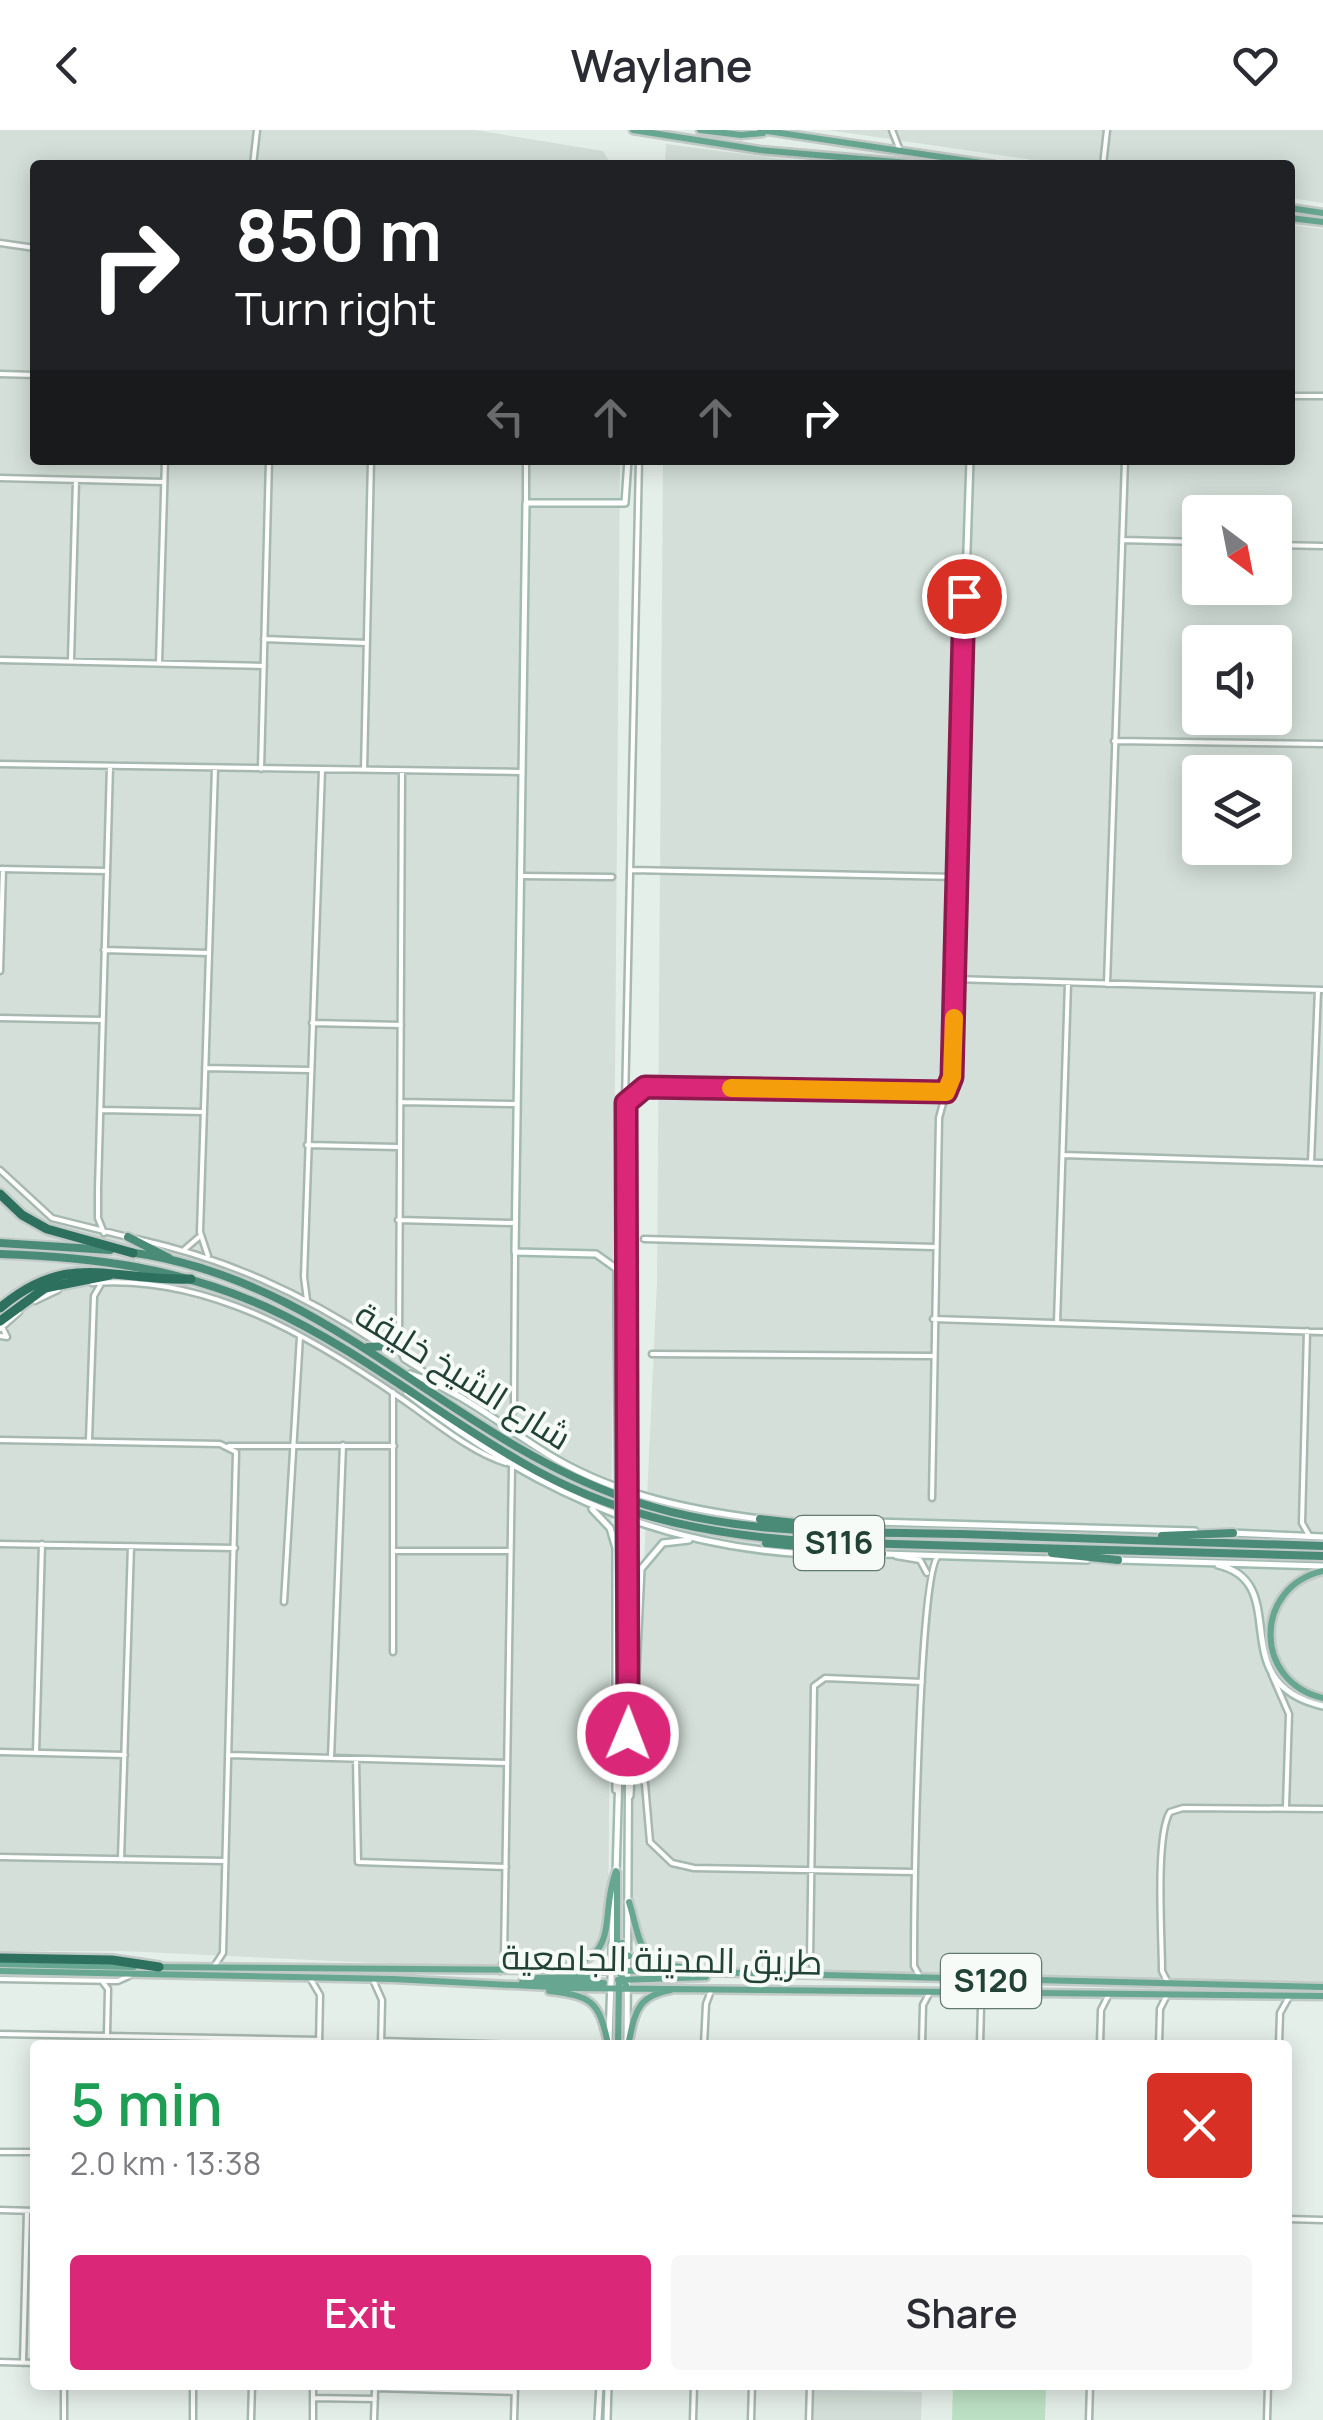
<!DOCTYPE html>
<meta charset="utf-8">
<style>
:root{--surface:#fff;--page:#f7f7f7;--text:#2b2b33;--muted:#7c7c81;--accent:#db2777}
body{margin:0;font-family:Manrope,Cairo,sans-serif;background:var(--page);color:var(--text);height:100vh;display:flex;flex-direction:column;font-size:38px;white-space:nowrap}
*{box-sizing:border-box;margin:0}
p{font-size:32px;color:var(--muted)}
.icon{flex:none;width:55px;height:55px;fill:none;stroke:currentColor;stroke-width:2;stroke-linecap:round;stroke-linejoin:round}
.map{position:relative;flex:1;overflow:hidden}
.side{position:absolute;left:30px;top:1910px;width:1262px;height:350px;display:flex;flex-direction:column;background:var(--surface);border-radius:10px;box-shadow:0 5px 25px #0003}
.side>*{flex:none}
.banner{position:absolute;left:30px;top:30px;width:1265px;height:305px;border-radius:10px;box-shadow:0 5px 25px #0003;background:#202124;color:#fff;overflow:hidden}
.needle{width:65px;rotate:148deg}
.tools{position:absolute;left:1182px;top:365px;display:grid;gap:20px}
.tools a{display:grid;place-items:center;width:110px;height:110px;border-radius:10px;background:var(--surface);box-shadow:0 5px 25px #0003;font-size:50px}
.pin{position:absolute;display:grid;place-items:center;width:85px;height:85px;color:#fff;margin:-42px;border:5px solid #fff;border-radius:50%;box-shadow:0 2px 10px #0007}
.me{position:absolute;width:110px;margin:-55px;rotate:1deg;stroke-linejoin:round;filter:drop-shadow(0 0 8px #0008)}
.turn{display:flex;align-items:center;gap:35px;height:210px;padding:0 40px;font-size:45px}
.turn .icon{width:130px;height:130px;stroke-width:2.5}
.turn b{display:block;font-size:70px;line-height:85px}
.lanes{display:flex;align-items:center;height:95px;padding:0 40px;background:#0003;justify-content:center;gap:50px;direction:ltr}
.lanes .off{opacity:.35}
.round{display:grid;place-items:center;flex:none;width:105px;height:105px;border-radius:10px;background:var(--page)}
.head{display:flex;align-items:center;justify-content:space-between;height:170px;padding:0 40px}
h1{font-size:60px;font-weight:600;line-height:75px;color:#1e9e55}
.action{display:flex;gap:20px;margin-top:auto;padding:20px 40px}
.action a{flex:1;height:115px;border-radius:10px;background:var(--accent);color:#fff;font-size:40px;font-weight:600;line-height:115px;text-align:center}
.action a+a{background:var(--page);color:var(--text)}
header{display:flex;justify-content:space-between;align-items:center;height:130px;padding:0 40px;background:var(--surface);font-size:45px;font-weight:600}
.map>svg:first-child{display:block}
</style>
<header><svg class="icon" aria-label="back" viewBox="0 0 24 24"><path d="M15 5l-7 7 7 7"/></svg>Waylane<svg class="icon" aria-label="heart" viewBox="0 0 24 24"><path d="M12 20l-8-8c-3-5 5-10 8-4 3-6 11-1 8 4z"/></svg></header>
<div class="map">
<svg width="1323" height="2290" viewBox="0 0 1323 2290">
<rect width="100%" height="100%" fill="#e5efe9"/>
<path fill="#d3dfd8" fill-rule="evenodd" d="M0,0h475l128,21 8,14h-576v295h585l-12,1487 -16,16 -23,9 -447,-21h-122z
M828,0h495v73l-33,-5v-33h-222z
M666,14l161,21h-162z
M1290,95l33,4v1754l-670,-11 -26,-40 30,-650 6,-822h627zM1200,382h75v76h-75zM1200,512h75v76h-75zM1200,642h75v76h-75z
M814,2260l108,2 -1,28h-108z"/>
<path fill="#bde1c4" d="M953,2255h93l-1,35h-93z"/>
<g fill="none" stroke-linecap="round" stroke-linejoin="round">
<g stroke="#a7b8b0" stroke-width="9">
<path id="minor" d="M892,0l7,18
M253,35l4,-35
M1103,35l4,-35
M0,113l35,5
M0,244l35,1
M1290,266h33
M0,348l164,4
M526,373v-43
M1122,410l78,2
M1275,415l48,1
M264,509l103,4
M0,530l264,6
M71,530l5,-180
M159,533l6,-203
M1114,611l209,3
M0,634l520,8
M261,639l8,-309
M364,640l7,-310
M402,641l-3,574 5,14 52,33
M0,739l107,2
M631,740l325,7
M521,746l91,1
M104,820l105,3
M0,841l3,-102
M955,849l368,11
M1107,854l18,-524
M0,888l103,2
M312,893l89,2
M205,938l105,2
M400,972l115,2
M625,973l14,-643
M101,980l103,2
M307,1015l91,2
M1063,1025l260,8
M1311,1032l7,-172
M0,1040l52,48 76,19
M398,1090l115,3
M104,1103l-6,-15v-29l12,-423
M137,1109c90,20 165,54 242,105
M644,1109l290,8
M185,1119l14,-12
M208,1126l-8,-24 15,-464
M92,1153c114,-9 219,53 310,116 31,21 68,53 104,64
M307,1170l-3,-23 18,-507
M35,1171l23,-11
M933,1189l390,13
M1057,1193l11,-340
M0,1199l19,-17
M1307,1201l-5,192 8,14
M0,1206l7,1 -5,-10
M652,1224l280,2
M509,1300l5,-25 1,-153
M0,1310l220,4 16,8 -13,501 -8,12
M89,1310l5,-144 8,-14
M229,1316h165
M932,1368l7,-380 7,-26
M0,1414l235,4
M395,1421h115
M896,1426l24,4 7,13
M284,1472l16,-266
M393,1522v-260
M1272,1545l17,39 -3,92
M0,1622l125,3
M36,1623l6,-209
M229,1625l278,8
M331,1628l12,-313
M634,1628l11,26 5,58 22,21 22,5 220,4
M356,1629l2,103 148,5
M0,1727l225,4
M121,1729l10,-313
M500,1841l4,-13 8,-491
M815,1843l-5,-13 4,-274 11,-8 97,4
M920,1847l-6,-11c0,-51 4,-389 24,-410
M310,1848l10,17 -1,50
M0,1849l118,2 11,-5
M102,1851l6,8 -1,45
M1167,1851l-5,-10c0,-34 -7,-135 8,-159l13,-4 140,1
M374,1852l8,18 -1,45
M0,1904l319,6
M381,1911l135,4
M704,1915l2,-41 5,-13
M922,1915l1,-40 7,-13
M980,1915l1,-39 8,-14
M1100,1915l1,-35 7,-14
M1159,1915l1,-36 6,-12
M1279,1915l1,-32 9,-16
M0,2022h35
M0,2080l35,1
M1288,2089l35,1
M0,2232l35,1
M23,2233l4,-152
M375,2258l140,4
M313,2268l62,1
M64,2290v-35
M193,2290v-35
M251,2290l1,-35
M313,2290v-35
M374,2290l1,-30
M514,2290l1,-35
M693,2290l1,-35
M751,2290l1,-35
M809,2290l1,-35
M1089,2290l1,-35
M1267,2290l1,-35"/>
</g>
<g stroke="#a2bbb1" stroke-width="10">
<path id="secondary" d="M617,1186v-47l-21,-15 -81,-2 11,-749h99l3,-43
M624,1186l1,-213 20,-16 301,5 3,-4 21,-628
M410,1244c53,17 98,57 146,85 62,36 134,51 204,60
M407,1263c133,104 273,164 445,162
M592,1379l18,19 6,20v242
M801,1390l394,11
M1231,1403l92,4
M883,1424l204,6
M1118,1430l205,6
M1218,1435c77,18 3,118 105,141
M630,1666l11,-227 22,-26 26,-3
M616,1744l5,-172
M609,1909l5,-149
M627,1912l2,-340
M598,2290l2,-35
M607,2290l1,-35"/>
</g>
<g stroke="#c1cac7" stroke-width="11">
<path id="primary" d="M633,0l127,20 171,15
M700,0l41,5 22,-2
M760,0l235,35
M1290,78l33,5
M1290,88l33,4
M1323,1441c-70,16 -70,111 0,127
M617,1743v94l10,20
M629,1772c13,42 7,61 60,66
M622,1813l1,10 6,3
M0,1834l134,3
M156,1837l503,4 664,16
M557,1838c67,-10 41,-49 59,-97
M0,1841l393,8 179,9 751,8
M537,1848l53,-1 2,-5
M618,1850l88,-3
M522,1852l82,1
M549,1861c43,5 50,10 59,53
M618,1915l1,-61
M628,1915c7,-30 7,-49 43,-55"/>
</g>
<g stroke="#c1cac7" stroke-width="12">
<path id="trunk" d="M128,1107l41,21
M0,1113l110,7
M129,1122c200,27 315,182 496,246 108,39 223,33 336,36 121,4 241,9 362,12
M0,1124c94,3 179,14 266,53 97,44 179,114 273,165 89,48 184,65 284,70l500,14
M368,1217l20,-1
M760,1389l62,7
M1162,1406l71,-3
M766,1413l116,11
M1052,1423l66,7"/>
</g>
<g stroke="#c1cac7" stroke-width="14">
<path id="motorway" d="M0,1064l22,21 25,14 86,24
M0,1178c69,-59 113,-26 191,-29
M0,1191l45,-33 65,-13
M0,1828l112,2 47,7"/>
</g>
<use href="#minor" stroke="#fff" stroke-width="4"/>
<use href="#secondary" stroke="#fff" stroke-width="5"/>
<use href="#primary" stroke="#67a691" stroke-width="6"/>
<use href="#trunk" stroke="#4a8b77" stroke-width="8"/>
<use href="#motorway" stroke="#2c705d" stroke-width="9"/>
<g stroke="#a2bbb1" stroke-width="10" stroke-linecap="butt">
<path id="secondary-bridge" d="M617,1186l4,386
M624,1186l5,386"/>
</g>
<use href="#secondary-bridge" stroke="#fff" stroke-width="5"/>
</g>
<g fill="none" stroke-linecap="round" stroke-linejoin="round">
<g stroke="#8e194d" stroke-width="25">
<path id="route" d="M628,1604l-2,-631 19,-16 301,5 6,-15 12,-481"/>
</g>
<use href="#route" stroke="#db2777" stroke-width="18"/>
<path stroke="#f59e0b" stroke-width="18" d="M731,958l215,4 6,-15 2,-59"/>
</g>
<g text-anchor="middle" stroke-width="8" stroke-linejoin="round" paint-order="stroke">
<g fill="#f6fbf8" stroke="#627a71" stroke-width="2.5">
<rect x="794" y="1386" width="90" height="54" rx="8"/>
<rect x="941" y="1824" width="100" height="54" rx="8"/>
</g>
<g font-size="32" font-weight="bold" fill="#224237">
<text x="839" y="1424">S116</text>
<text x="991" y="1862">S120</text>
</g>
<g font-size="35" fill="#224237" stroke="#f6fbf8">
<text transform="translate(463 1246) rotate(32)" y="12">شارع الشيخ خليفة</text>
<text transform="translate(662 1830) rotate(1)" y="12">طريق المدينة الجامعية</text>
</g>
</g>
</svg>
<div class="tools">
<a><svg class="needle" viewBox="-14 -14 28 28"><path d="M0-13l5 13h-10z" fill="#e53935"/><path d="M0 13l5-13h-10z" fill="#7c7c81"/></svg></a>
<a><svg class="icon" aria-label="sound" viewBox="0 0 24 24"><path d="M4 9h4l5-4v14l-5-4H4zM17 9q2 3 0 6"/></svg></a>
<a><svg class="icon" aria-label="layers" viewBox="0 0 24 24"><path d="M12 4l9 5-9 5-9-5zM3 14l9 5 9-5"/></svg></a>
</div>
<div class="pin" style="left:964px;top:466px;background:#d93025"><svg class="icon" aria-label="arrive" viewBox="0 0 24 24"><path d="M6 21V4h12l-3 4 3 4H6"/></svg></div>
<svg class="me" style="left:628px;top:1604px" viewBox="-20 -20 40 40"><circle r="17" fill="#db2777" stroke="#fff" stroke-width="3"/><path d="M0-11L8 9 0 5-8 9z" fill="#fff"/></svg>
<div class="banner">
<div class="turn"><svg class="icon" aria-label="right" viewBox="0 0 24 24"><path d="M7 20v-9h11M14 6l5 5-5 5"/></svg><div><b>850 m</b>Turn right</div></div>
<div class="lanes"><svg class="icon off" aria-label="left" viewBox="0 0 24 24"><path d="M17 20v-9H6M10 6l-5 5 5 5"/></svg><svg class="icon off" aria-label="ahead" viewBox="0 0 24 24"><path d="M12 20V5M6 11l6-6 6 6"/></svg><svg class="icon off" aria-label="ahead" viewBox="0 0 24 24"><path d="M12 20V5M6 11l6-6 6 6"/></svg><svg class="icon" aria-label="right" viewBox="0 0 24 24"><path d="M7 20v-9h11M14 6l5 5-5 5"/></svg></div>
</div>
<section class="side">
<div class="head"><div><h1>5 min</h1><p>2.0 km · 13:38</p></div><a class="round" style="background:#d93025;color:#fff"><svg class="icon" aria-label="close" viewBox="0 0 24 24"><path d="M6 6l12 12M18 6L6 18"/></svg></a></div>
<div class="action"><a>Exit</a><a>Share</a></div>
</section>
</div>
